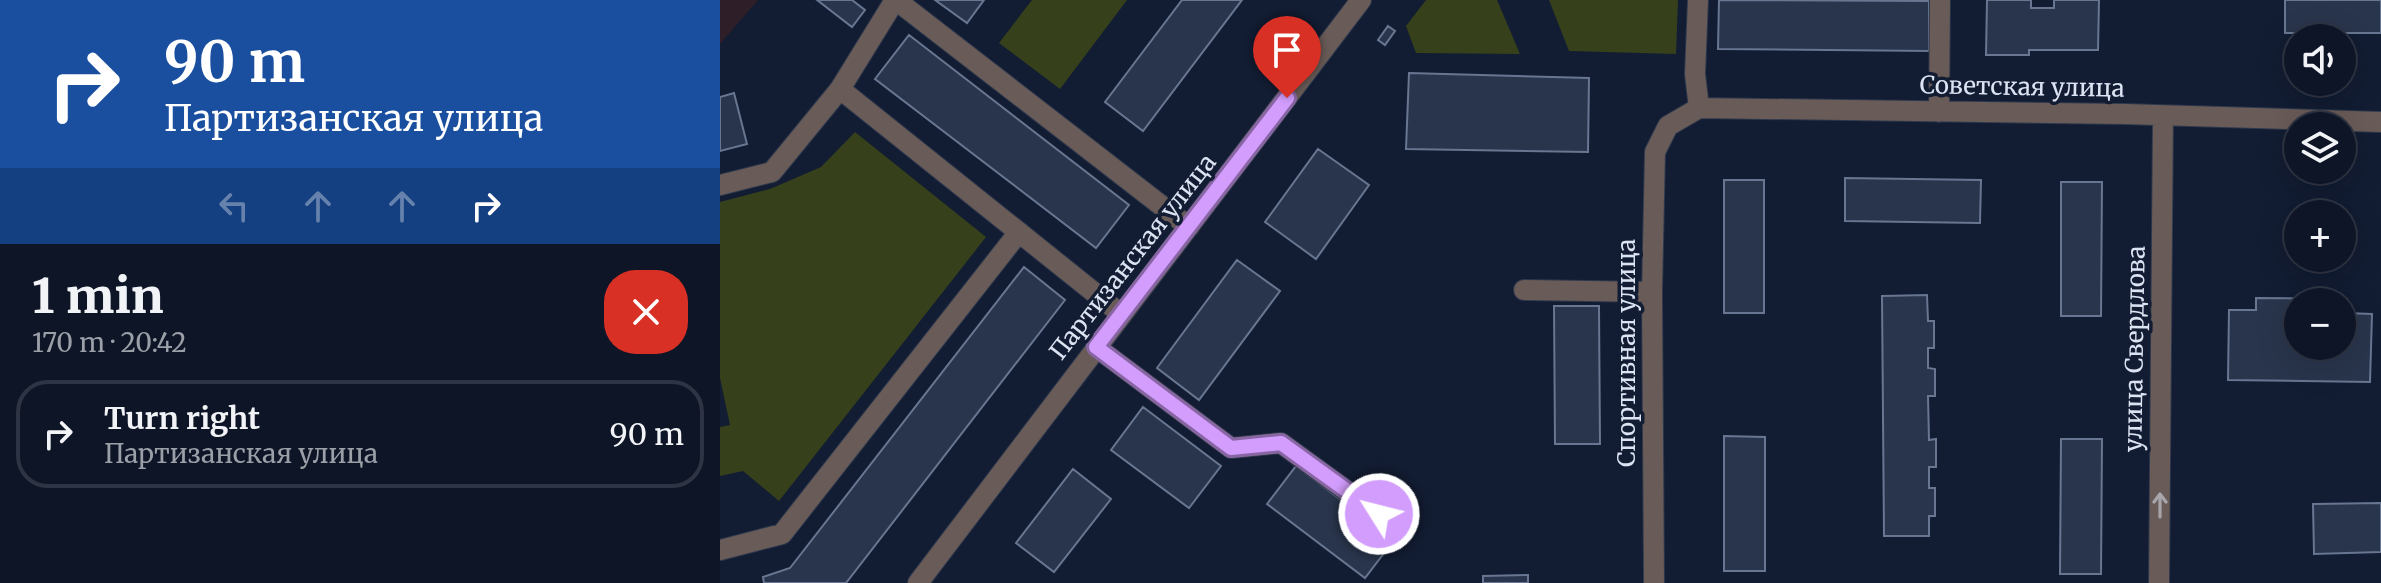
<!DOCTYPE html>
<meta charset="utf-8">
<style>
:root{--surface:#0e1526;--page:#171e2e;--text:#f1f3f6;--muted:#9b9fa7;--line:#2e3443}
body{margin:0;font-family:Merriweather,serif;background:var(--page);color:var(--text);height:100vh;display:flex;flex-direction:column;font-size:30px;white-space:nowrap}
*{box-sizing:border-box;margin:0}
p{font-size:26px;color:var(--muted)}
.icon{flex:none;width:44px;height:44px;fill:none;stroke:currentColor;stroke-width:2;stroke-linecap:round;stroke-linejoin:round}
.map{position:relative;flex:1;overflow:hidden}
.side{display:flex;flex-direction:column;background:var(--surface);width:720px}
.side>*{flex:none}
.banner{background:#1a4fa0;color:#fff;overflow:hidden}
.tools{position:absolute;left:1564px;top:24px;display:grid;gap:16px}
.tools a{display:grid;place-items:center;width:72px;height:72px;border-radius:50%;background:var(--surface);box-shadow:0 8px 32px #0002,0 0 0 2px var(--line);font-size:40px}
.pin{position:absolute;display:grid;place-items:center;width:68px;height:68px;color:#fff;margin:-82px -34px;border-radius:50% 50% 50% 0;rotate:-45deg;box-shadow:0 0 8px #0007}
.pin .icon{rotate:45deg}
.me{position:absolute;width:88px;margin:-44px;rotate:306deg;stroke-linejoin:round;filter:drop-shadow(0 0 6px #0008)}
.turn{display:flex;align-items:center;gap:28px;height:168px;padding:0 32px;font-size:36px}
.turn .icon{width:104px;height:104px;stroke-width:2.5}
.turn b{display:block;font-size:56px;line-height:68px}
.lanes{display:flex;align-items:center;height:76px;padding:0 32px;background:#0003;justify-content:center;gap:40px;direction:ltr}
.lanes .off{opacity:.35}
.round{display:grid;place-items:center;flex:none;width:84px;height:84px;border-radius:32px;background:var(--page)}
.headline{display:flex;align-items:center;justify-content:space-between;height:136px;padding:0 32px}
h1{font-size:48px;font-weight:800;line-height:60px}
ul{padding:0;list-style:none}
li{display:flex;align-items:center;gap:24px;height:108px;margin:0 16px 12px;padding:0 16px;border:4px solid var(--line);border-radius:32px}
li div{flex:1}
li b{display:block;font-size:30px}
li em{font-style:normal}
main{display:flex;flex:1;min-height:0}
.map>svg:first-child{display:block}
</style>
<main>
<section class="side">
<div class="banner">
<div class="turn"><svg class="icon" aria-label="right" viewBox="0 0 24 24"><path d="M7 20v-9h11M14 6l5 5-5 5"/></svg><div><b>90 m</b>Партизанская улица</div></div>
<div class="lanes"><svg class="icon off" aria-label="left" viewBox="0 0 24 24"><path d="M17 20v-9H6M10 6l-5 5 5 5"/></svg><svg class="icon off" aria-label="ahead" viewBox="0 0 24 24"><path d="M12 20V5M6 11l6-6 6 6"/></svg><svg class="icon off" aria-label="ahead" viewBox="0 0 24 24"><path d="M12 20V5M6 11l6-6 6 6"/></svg><svg class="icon" aria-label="right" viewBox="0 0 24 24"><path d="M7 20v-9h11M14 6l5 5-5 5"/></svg></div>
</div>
<div class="headline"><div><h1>1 min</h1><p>170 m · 20:42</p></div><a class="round" style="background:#d93025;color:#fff"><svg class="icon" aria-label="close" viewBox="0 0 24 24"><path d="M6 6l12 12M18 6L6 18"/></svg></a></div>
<ul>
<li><svg class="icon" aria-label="right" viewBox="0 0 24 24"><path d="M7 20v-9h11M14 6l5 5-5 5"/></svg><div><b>Turn right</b><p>Партизанская улица</p></div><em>90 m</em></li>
</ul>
</section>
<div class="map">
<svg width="1661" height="583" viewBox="0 0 1661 583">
<rect width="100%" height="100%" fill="#121c32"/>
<path fill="#2e1e28" d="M0,0h38l-38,44z"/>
<path fill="#36411c" d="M312,0h95l-67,89 -61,-46z
M706,0h71l23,54 -104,-1 -10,-27z
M829,0h129l-2,54 -107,-3z
M135,132l131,105 -207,264 -36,-30 -23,5v-49l10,-2 -10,-47v-176l50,-13 51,-22z"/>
<path fill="#29354c" stroke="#687691" stroke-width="2" fill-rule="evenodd" d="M97,0h35l13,10 -13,17z
M215,0h49l-17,23z
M462,0h60l-99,131 -38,-29z
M999,0l210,1v50l-211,-2z
M1267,0h44v8h23v-8h45l-1,50h-69v5h-43z
M1565,0h96v33h-96z
M668,26l7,5 -10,14 -7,-5z
M189,35l220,170 -33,43 -221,-169z
M689,73l180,5 -1,74 -182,-3z
M14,93l13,51 -27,7v-54z
M598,149l51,36 -53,74 -51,-37z
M1125,178l136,2 -1,43 -135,-2z
M1004,180h40v133h-40z
M1341,182h41l-1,134h-40z
M517,260l43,31 -81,109 -42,-32z
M304,267l41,33 -219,283h-82l-1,-6 27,-9z
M1207,295l1,26h6v27h-6v20l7,1v27h-7l1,44 7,-1v28h-7v21h6v28h-6v20h-45l-2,-240z
M1536,298l91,1 -1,14 26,1 -2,68 -142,-2 1,-70h27zM1578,302h44v44h-44z
M834,306h45l1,138h-45z
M423,407l78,59 -32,42 -78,-58z
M1004,436l41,1v134h-41z
M1341,439h41l-1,135h-41z
M576,466l98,74 -29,38 -98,-74z
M353,469l38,30 -57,73 -38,-29z
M1661,503v49l-67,2 -1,-50z
M808,575v8h-45v-7z"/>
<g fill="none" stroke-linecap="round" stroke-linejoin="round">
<g stroke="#2e384d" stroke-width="22">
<path id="minor" d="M176,0l293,227
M978,0l-3,74 4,34
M120,89l281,225
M1219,112l1,-112
M0,185l52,-13 68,-83 55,-89
M804,290l128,2
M376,347l135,101 50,-5 122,89
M0,550l62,-16 237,-302
M198,583l443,-583
M934,583l-2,-291 3,-140 13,-26 31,-18 425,6 257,8
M1439,583l4,-467"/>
</g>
<use href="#minor" stroke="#695b57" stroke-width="20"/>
</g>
<defs><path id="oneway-shaft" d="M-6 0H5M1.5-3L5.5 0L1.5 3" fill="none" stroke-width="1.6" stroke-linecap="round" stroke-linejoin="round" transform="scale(2)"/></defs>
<use stroke="#a8a6ad" href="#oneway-shaft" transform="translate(1440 505) rotate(-90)"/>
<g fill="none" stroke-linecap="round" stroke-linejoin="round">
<g stroke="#8866a4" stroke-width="20">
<path id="route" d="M567,98l-191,249 135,101 50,-5 98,71"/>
</g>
<use href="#route" stroke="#d29dfd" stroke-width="14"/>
</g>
<g text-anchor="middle" stroke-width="7" stroke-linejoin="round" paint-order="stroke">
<g font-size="24" fill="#dce4f3" stroke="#121c32">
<text transform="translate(1302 87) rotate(1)" y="8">Советская улица</text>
<text transform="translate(413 257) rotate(-52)" y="8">Партизанская улица</text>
<text transform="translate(1415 349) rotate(-89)" y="8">улица Свердлова</text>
<text transform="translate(907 353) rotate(-90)" y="8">Спортивная улица</text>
</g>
</g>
</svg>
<div class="tools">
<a><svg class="icon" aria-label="sound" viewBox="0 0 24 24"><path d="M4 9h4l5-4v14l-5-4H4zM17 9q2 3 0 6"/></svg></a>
<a><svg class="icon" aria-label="layers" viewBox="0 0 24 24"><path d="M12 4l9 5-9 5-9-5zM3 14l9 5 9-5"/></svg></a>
<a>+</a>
<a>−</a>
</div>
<div class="pin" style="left:567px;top:98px;background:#d93025"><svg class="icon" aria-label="arrive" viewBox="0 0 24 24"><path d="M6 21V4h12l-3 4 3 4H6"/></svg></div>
<svg class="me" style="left:659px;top:514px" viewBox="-20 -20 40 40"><circle r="17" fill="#d29dfd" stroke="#fff" stroke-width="3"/><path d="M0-11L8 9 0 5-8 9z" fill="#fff"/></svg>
</div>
</main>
